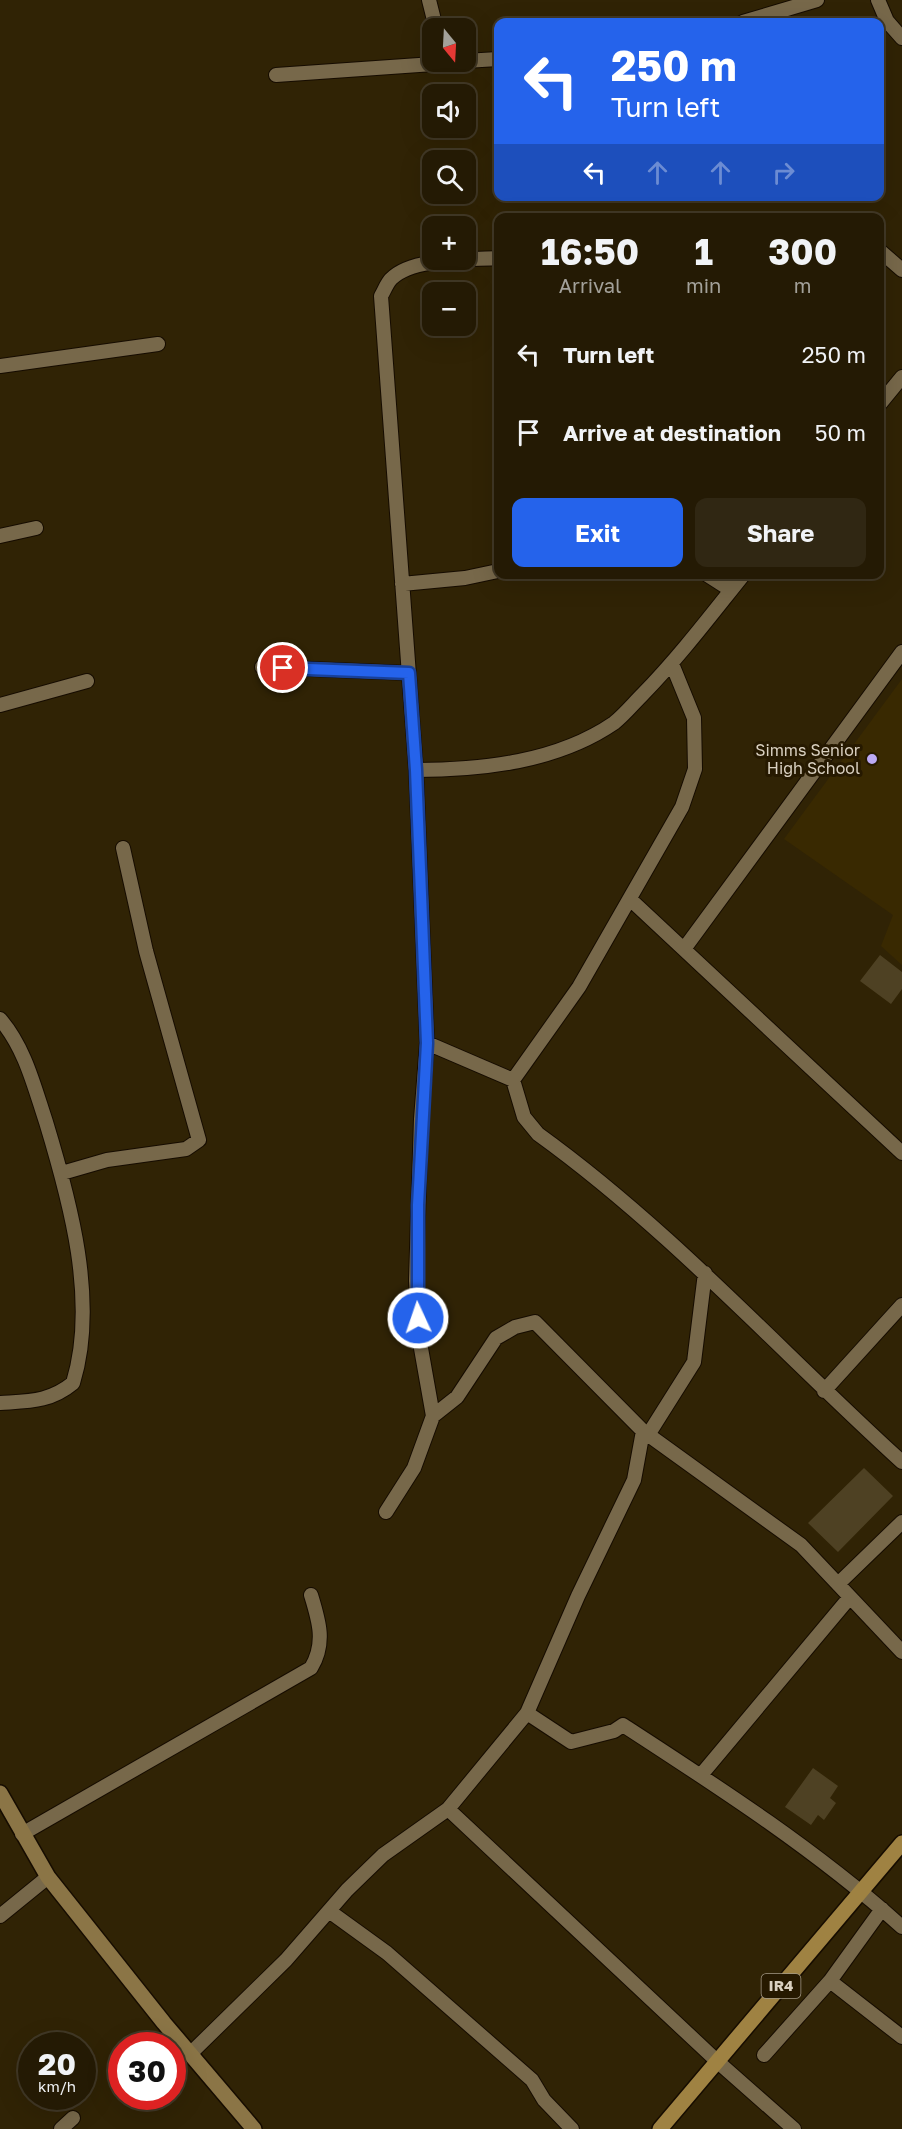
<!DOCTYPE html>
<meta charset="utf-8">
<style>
:root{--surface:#241a04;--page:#302713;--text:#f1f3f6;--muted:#a3a19a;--line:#413826;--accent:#2563eb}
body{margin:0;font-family:"Golos Text",sans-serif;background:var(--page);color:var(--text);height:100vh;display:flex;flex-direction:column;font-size:22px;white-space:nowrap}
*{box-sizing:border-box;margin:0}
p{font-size:20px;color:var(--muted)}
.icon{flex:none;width:33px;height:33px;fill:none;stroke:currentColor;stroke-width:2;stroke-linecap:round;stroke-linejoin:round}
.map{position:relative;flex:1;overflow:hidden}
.details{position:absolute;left:494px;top:213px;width:390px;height:366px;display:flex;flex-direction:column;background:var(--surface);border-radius:12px;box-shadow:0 6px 24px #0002,0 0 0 2px var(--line)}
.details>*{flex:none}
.guide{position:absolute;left:494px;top:18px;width:390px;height:183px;border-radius:12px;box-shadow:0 6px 24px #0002,0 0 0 2px var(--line);background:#2563eb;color:#fff;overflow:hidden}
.needle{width:39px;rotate:162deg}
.fabs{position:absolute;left:422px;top:18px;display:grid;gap:12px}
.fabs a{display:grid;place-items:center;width:54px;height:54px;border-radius:12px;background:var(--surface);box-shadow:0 6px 24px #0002,0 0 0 2px var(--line);font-size:30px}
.speed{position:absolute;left:18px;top:2032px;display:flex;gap:12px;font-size:30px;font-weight:700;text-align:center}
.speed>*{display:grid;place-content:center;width:78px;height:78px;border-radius:50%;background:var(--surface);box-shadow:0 6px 24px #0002,0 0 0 2px var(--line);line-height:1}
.speed small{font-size:15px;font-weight:400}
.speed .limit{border:9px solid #d22;background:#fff;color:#111}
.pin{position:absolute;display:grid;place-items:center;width:51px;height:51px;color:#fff;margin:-26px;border:3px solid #fff;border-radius:50%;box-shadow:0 2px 6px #0007}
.me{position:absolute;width:66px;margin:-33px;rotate:357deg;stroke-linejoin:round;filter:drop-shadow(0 0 4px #0008)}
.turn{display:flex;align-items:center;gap:21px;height:126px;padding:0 18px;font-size:27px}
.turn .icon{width:78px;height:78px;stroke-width:2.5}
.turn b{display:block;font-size:42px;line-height:51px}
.lanes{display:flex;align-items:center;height:57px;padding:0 18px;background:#0003;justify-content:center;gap:30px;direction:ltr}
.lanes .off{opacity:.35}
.eta{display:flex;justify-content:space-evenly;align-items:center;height:102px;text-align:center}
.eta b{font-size:36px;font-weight:700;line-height:42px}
.button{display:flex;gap:12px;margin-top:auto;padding:12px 18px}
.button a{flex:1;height:69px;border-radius:12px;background:var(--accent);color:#fff;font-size:24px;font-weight:700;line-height:69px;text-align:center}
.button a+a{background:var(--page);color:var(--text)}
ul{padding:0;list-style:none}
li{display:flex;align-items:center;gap:18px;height:78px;padding:0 18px}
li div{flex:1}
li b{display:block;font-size:22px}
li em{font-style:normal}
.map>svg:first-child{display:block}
</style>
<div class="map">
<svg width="902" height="2129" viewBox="0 0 902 2129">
<rect width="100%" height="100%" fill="#302305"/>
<path fill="#392901" d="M902,679v286l-21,-19 12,-31 -109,-76z"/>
<path fill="#4e4123" d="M880,955l22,17v17l-11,15 -31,-23z
M864,1468l29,28 -55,56 -30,-29z
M813,1768l25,18 -8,12 6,5 -12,17 -6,-5 -7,10 -26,-18z"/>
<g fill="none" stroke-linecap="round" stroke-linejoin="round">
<g stroke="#160c00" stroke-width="16">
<path id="street" d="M429,0l7,28
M878,0l9,21 15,17
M743,22l74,-22
M465,61l33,-2
M276,75l186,-13
M879,250l23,20
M0,366l158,-22
M879,405l23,-28
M0,536l36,-8
M706,574l25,16
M402,584l63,-6 33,-7
M262,667l147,6
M0,705l87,-24
M416,770c66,0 141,-8 198,-47 10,-8 20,-20 29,-29 37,-38 68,-79 101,-120
M631,900l271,253
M684,949l218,-297
M0,1019c25,29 34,67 46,103 24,79 52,180 27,261 -23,19 -44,18 -73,20
M427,1043l86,37 66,-93 103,-180 13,-38 -1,-51 -22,-54
M513,1080l11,37 14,17c133,96 243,218 364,328
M62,1173l45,-13 79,-11 13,-9 -53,-189 -23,-103
M824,1391l78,-86
M433,1416l-14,-79 -3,-56 5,-162 6,-76 -11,-273 -35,-474c3,-5 6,-13 10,-17 21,-22 79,-19 107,-21
M648,1435l46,-73 11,-89
M386,1512l28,-44 19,-52 24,-19 39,-59 19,-11 20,-5 108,109 158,114 101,107
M838,1584l64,-62
M527,1713l44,29 43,-11 9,-6c97,63 193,125 279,202
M701,1775l149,-178
M448,1809l270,253 76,67
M22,1834l289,-166c15,-25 8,-47 0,-73
M882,1909l-52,72 72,56
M329,1911l58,42 145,127 12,20 28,29
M0,1916l48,-39
M190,2054l96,-94 61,-70 36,-35 65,-46 79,-96 51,-117 56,-116 9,-49
M764,2055l66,-74
M61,2129l12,-11"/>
</g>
<g stroke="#160c00" stroke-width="18">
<path id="secondary" d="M0,1793l48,84 116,146 90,106"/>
</g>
<g stroke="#160c00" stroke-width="18">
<path id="primary" d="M660,2129l242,-286"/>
</g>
<use href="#street" stroke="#77684a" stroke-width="14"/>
<use href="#secondary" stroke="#8b7546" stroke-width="15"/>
<use href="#primary" stroke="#9f8242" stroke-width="15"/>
</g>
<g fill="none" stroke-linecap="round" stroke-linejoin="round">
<g stroke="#184099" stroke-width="15">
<path id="route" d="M283,668l126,5 7,97 11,273 -9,162v113"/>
</g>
<use href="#route" stroke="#2563eb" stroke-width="10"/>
</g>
<circle fill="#bcaaf5" stroke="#261900" stroke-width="2" cx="872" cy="759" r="6"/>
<g text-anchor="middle" stroke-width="6" stroke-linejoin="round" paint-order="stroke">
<rect fill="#261900" stroke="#a39986" stroke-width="1.5" x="761.5" y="1974" width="39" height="24" rx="4.5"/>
<g font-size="15" font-weight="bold" fill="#d9d0c0">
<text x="781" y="1991">IR4</text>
</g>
<g font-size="16" fill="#d9d0c0" stroke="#261900" text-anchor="end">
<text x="860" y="756">Simms Senior<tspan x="860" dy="18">High School</tspan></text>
</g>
</g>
</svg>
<div class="fabs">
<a><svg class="needle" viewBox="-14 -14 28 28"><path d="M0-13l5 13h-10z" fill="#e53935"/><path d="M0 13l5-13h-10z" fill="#a3a19a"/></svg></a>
<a><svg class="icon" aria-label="sound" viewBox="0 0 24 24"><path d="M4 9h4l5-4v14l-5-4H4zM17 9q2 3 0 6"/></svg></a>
<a><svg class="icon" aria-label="search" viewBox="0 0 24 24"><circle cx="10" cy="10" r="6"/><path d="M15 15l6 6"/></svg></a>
<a>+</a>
<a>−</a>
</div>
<div class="speed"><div>20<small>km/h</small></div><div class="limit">30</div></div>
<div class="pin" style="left:283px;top:668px;background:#d93025"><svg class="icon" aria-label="arrive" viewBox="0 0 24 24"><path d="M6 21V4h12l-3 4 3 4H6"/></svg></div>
<svg class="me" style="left:418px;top:1318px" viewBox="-20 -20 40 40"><circle r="17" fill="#2563eb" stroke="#fff" stroke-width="3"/><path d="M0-11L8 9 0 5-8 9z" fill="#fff"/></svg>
<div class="guide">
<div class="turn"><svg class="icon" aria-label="left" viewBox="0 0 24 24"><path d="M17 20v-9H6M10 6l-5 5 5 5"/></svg><div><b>250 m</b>Turn left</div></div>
<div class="lanes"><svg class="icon" aria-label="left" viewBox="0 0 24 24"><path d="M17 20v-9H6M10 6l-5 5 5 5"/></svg><svg class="icon off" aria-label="ahead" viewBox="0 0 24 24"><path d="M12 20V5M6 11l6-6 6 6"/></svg><svg class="icon off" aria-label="ahead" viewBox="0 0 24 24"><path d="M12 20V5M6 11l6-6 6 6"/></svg><svg class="icon off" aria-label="right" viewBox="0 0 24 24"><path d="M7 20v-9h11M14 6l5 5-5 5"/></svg></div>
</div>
<section class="details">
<div class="eta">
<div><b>16:50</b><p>Arrival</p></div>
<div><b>1</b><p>min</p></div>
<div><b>300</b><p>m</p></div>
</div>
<ul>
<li><svg class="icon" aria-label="left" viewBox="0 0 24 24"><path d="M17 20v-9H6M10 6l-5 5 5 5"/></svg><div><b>Turn left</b></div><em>250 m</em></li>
<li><svg class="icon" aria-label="arrive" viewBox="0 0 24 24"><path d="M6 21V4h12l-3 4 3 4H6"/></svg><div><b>Arrive at destination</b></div><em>50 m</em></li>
</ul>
<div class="button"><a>Exit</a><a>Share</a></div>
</section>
</div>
